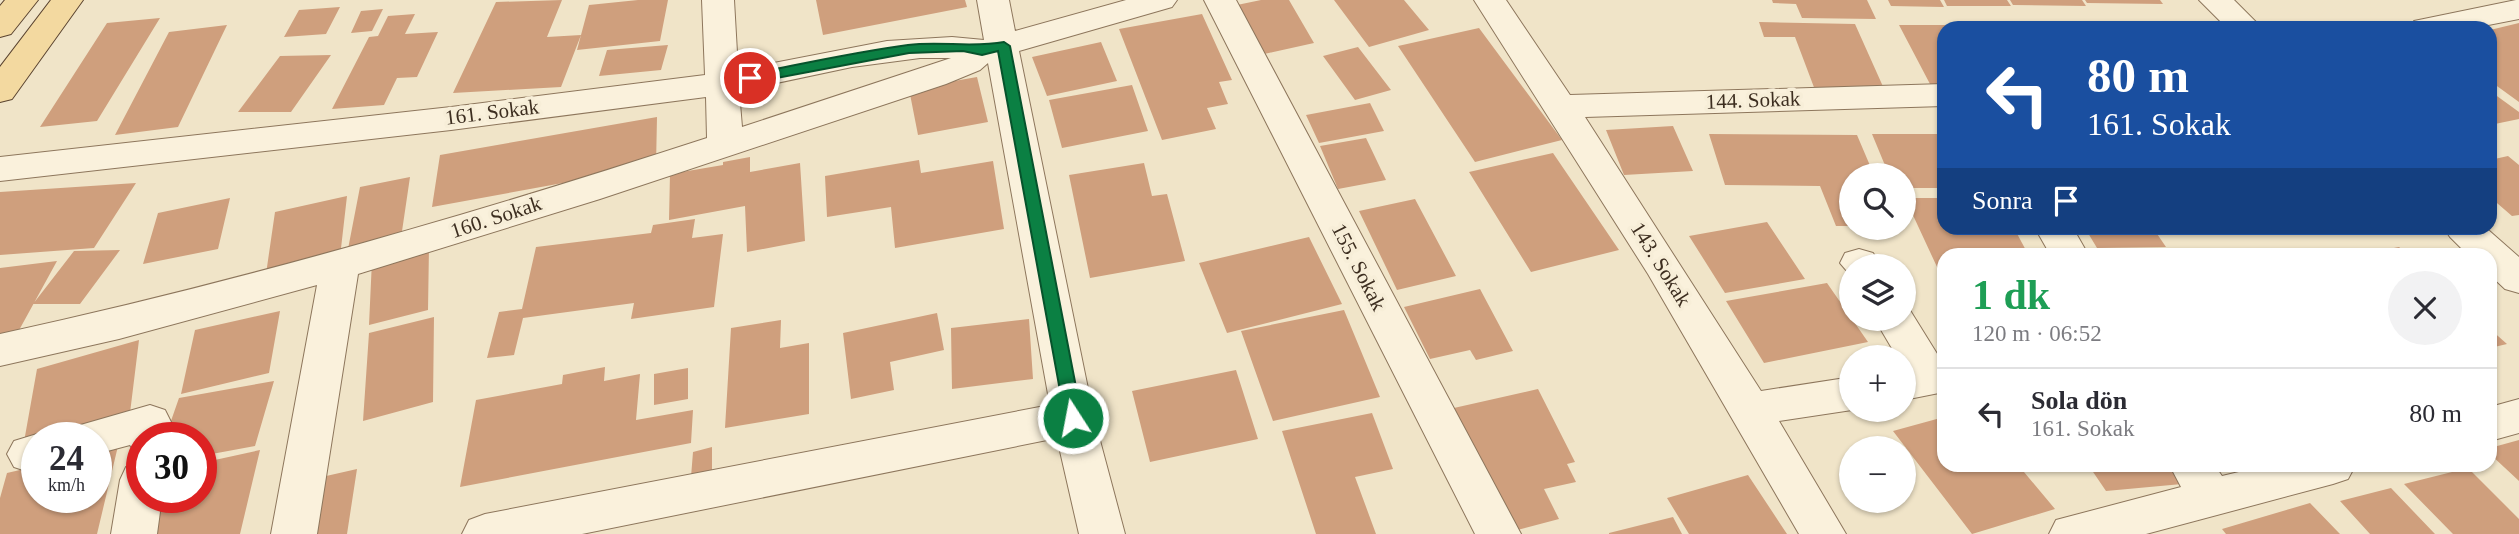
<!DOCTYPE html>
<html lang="tr">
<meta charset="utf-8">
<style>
:root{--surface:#fff;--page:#f2f2f3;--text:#2b2b33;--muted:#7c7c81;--line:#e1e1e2}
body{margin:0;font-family:"Times New Roman",serif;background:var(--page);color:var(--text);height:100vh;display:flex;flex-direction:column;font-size:26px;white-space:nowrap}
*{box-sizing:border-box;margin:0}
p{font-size:23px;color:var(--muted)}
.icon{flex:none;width:38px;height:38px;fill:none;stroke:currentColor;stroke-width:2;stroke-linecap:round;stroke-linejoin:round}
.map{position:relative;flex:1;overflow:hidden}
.side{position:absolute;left:1937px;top:248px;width:560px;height:224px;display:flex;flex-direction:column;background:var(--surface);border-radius:21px;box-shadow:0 2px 5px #0004}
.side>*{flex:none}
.top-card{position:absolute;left:1937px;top:21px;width:560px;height:214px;border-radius:21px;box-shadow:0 2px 5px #0004;background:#1a4fa0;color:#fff;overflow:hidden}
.tools{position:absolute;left:1839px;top:163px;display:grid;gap:14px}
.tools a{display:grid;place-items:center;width:77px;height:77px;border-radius:50%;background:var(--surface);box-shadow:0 2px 5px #0004;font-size:35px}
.speed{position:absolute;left:21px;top:422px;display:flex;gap:14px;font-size:35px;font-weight:700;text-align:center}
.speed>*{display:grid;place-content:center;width:91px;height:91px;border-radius:50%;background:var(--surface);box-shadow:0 2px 5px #0004;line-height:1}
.speed small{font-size:18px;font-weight:400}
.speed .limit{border:10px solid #d22;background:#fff;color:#111}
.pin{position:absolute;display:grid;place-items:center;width:60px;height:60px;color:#fff;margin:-30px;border:4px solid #fff;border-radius:50%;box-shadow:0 2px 7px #0007}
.me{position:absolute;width:77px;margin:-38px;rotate:349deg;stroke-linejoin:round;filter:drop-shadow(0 0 5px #0008)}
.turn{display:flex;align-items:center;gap:24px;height:147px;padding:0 35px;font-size:32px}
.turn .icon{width:91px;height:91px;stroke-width:2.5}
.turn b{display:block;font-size:49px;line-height:60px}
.then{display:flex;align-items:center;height:66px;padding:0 35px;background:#0003;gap:14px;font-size:26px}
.round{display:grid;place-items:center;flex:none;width:74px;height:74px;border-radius:37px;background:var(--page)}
.head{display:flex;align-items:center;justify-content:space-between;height:119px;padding:0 35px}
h1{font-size:42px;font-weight:600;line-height:52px;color:#1e9e55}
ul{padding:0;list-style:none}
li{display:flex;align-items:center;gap:21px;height:91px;padding:0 35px;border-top:2px solid var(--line)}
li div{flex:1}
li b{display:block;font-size:26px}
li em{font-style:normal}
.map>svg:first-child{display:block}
</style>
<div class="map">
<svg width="2519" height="534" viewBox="0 0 2519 534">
<rect width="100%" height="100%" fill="#f0e4c8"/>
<path fill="#cf9f7d" d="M562,0l-15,37 34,-2 -20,52 -108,6 43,-91z
M638,0h30l-8,41 -83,9 12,-45z
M816,0h149l2,7 -144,28z
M1261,0h28l25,43 -50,11 -27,-49z
M1334,0h70l25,30 -60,17z
M1772,0h95l9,19 -74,-1 -6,-14 -23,-1z
M1888,0h52l4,7 -53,-1z
M1944,0h63l4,6h-64z
M2010,0h72l4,6 -73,-1z
M2085,0h75l3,4 -76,-1z
M340,7l-14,27 -42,3 15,-27z
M383,9l-11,22 -21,2 10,-22z
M415,14l-10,20 33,-2 -21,45 -20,1 -13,27 -52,4 37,-72 9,-1 10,-20z
M1202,14l30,66 -13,2 9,22 -21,4 9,21 -54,11 -43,-111z
M160,18l-63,103 -57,6 67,-104z
M1759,22l96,2 30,67 -70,-1 -20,-53h-31z
M2519,23v79l-29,-21v-51z
M227,25l-49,102 -63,8 54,-103z
M1899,25h116l2,3h-73v56h-14z
M1479,28l83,112 -87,22 -77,-116z
M1101,42l16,39 -70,15 -15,-39z
M668,45l-7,25 -62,6 8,-26z
M1358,47l33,43 -36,10 -32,-44z
M331,55l-40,57h-53l42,-56z
M977,77l11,45 -70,13 -9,-46z
M1132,85l16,46 -86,17 -13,-48z
M2490,91l29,21v7l-29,6z
M1370,103l14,28 -65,12 -13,-28z
M657,117l-1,49 -224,41 8,-52z
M1673,126l20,45 -69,4 -18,-45z
M1709,134l148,1 17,40h-22v51h-16l-16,-40 -95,-1z
M1872,134h72v54h-40v-13h-15z
M1366,138l20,42 -48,9 -18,-43z
M1553,153l66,97 -88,22 -62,-100z
M2508,156l11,9v50l-7,1 -22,-19v-37z
M750,157v15l50,-9 5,78 -58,11 -2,-46 -76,14 1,-46 53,-9v-3z
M919,160l2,13 72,-12 11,68 -109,19 -4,-41 -64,10 -2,-41z
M1144,163l8,33 15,-2 18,67 -95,17 -21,-103z
M410,177l-9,61 -53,11 12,-62z
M136,183l-42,65 -94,7v-63z
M347,196l-7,61 -74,17 9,-62z
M230,198l-12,51 -75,15 15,-51z
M1905,198h39v30h70l15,28h-85v26z
M1415,199l41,77 -59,14 -38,-79z
M695,219l-3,19 31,-4 -9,73 -83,12 3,-16 -111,15 -9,37 -27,3 12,-46 23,-3 14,-62 115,-14 2,-8z
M1767,222l38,57 -80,14 -36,-57z
M2085,228h68l13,19 -69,1z
M1309,237l33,67 -115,29 -28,-70z
M429,246l-1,64 -59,15 3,-65z
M2399,247l10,9h-46v-2z
M120,250l-40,54h-47l41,-53z
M57,261l-45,82 -12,2v-77z
M1827,283l41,59 -104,21 -38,-62z
M1480,289l33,62 -37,9 -6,-10 -40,9 -26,-52z
M1344,310l36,87 -107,24 -32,-90z
M280,311l-11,62 -88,21 14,-64z
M937,313l7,37 -54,12 4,28 -43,9 -8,-66z
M434,317l-1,85 -70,19 6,-88z
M1029,319l4,60 -81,10 -1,-61z
M781,320l-1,28 29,-5v71l-84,14 6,-100z
M2490,329l17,15 -17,4z
M139,340l-10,81 -57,17h-35l-15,15 15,-84z
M605,367l-1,14 36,-7 -4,46 57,-10 -2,33 -231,44 16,-87 86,-16 1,-9z
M688,368v31l-34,6v-31z
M1236,370l22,69 -108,23 -18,-71z
M274,381l-19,65 -54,10v-18h-36l14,-40z
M1538,389l37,73 -8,2 9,18 -32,7 15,30 -57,15 -57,-124z
M1372,413l21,56 -38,8 21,57h-60l-34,-103z
M1944,417v49h75l36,43 -83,25 -79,-103z
M2519,440v41l-29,-27v-6z
M118,446l-21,88h-97v-36l7,-25 30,-7v31h59v-46z
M712,447v26l-21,4 2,-25z
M260,450l-20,84h-96l11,-37h46v-34z
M2089,466h80l13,18 -76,7z
M2468,468l51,51v15h-66l-49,-50z
M357,469l-10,65h-44l10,-55z
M1748,475l39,59h-98l-22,-36z
M2391,488l44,46h-65l-30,-33z
M2310,503l30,31h-114l-4,-5z
M1673,517l9,17h-73v-1z"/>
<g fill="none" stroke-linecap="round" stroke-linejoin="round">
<g stroke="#8d765c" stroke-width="2">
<path id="minor" d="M702,0h32l4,70 149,-29 65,-4 32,3 -7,-40h32l6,31 111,-31h51l-5,7 -153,44 75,367 31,116h-46l-22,-96 -475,96h-120l7,-14 16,-6 565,-109 -62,-342 -8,7 -34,14 -346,115 -242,75 -41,260h-46l46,-249 -198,54 -119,27v-32c240,-52 474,-120 707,-196l-1,-41 -255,33 -451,51v-24l451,-50 254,-32zM920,58h31l-209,69 -3,-36 113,-24z
M1204,0h32l285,534h-46z
M1474,0h32l64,95 374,-11v22l-359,11 176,274 91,-14v33l-73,11 67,113h-47l-151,-260z
M2199,0h35l28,28h-35z
M2516,0h3v19l-46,9h-64l5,-7z
M2035,228h38l16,28h-38z
M2444,228h42l33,29v36l-14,-4 -15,-14v-19h-21l-19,-19z
M1859,249l14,4 8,13h-29v11l-12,-14 5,-10z
M1904,306l4,1 36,58v27l-40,8v-43h-7l-23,-39h30z
M2519,399v34l-29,8v-34z
M150,405l15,5 6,12 -1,16h-28v15l-9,-3 -3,-5 -34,9v-16h-25l6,-12z
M37,434l10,4h-10v32l-8,2 -15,-5 -7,-13 7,-13z
M142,462v35h20l-5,37h-46l9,-54 6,-13z
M2170,466h45l7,10 42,-10h91l-7,13 -15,5 -187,50h-97l7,-14 125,-33z"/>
</g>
<g stroke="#5b4430" stroke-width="2">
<path id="major" d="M5,0h33l-27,34 -11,3v-31z
M51,0h32l-71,99 -12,3v-35z"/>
</g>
<use href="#minor" fill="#faf1dc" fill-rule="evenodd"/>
<use href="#major" fill="#f3d9a0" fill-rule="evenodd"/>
</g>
<path fill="#0b8043" stroke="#07532c" stroke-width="2" d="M1004,42l6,4 72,372 -2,5h-13l-2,-5 -67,-367 -16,4 -19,-4 -54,2 -159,30 -7,-5 7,-4c52,-10 105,-22 158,-29 32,-4 65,3 96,-3z"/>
<g text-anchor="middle" stroke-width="7" stroke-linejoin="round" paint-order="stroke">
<g font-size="21" fill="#3d2e20" stroke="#f7eed8">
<text transform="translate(1753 100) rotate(-2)" y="7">144. Sokak</text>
<text transform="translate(492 112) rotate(-7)" y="7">161. Sokak</text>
<text transform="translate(496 217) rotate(-18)" y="7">160. Sokak</text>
<text transform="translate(1661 264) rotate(58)" y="7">143. Sokak</text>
<text transform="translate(1359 267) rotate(63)" y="7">155. Sokak</text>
</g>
</g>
</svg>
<div class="tools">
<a><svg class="icon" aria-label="search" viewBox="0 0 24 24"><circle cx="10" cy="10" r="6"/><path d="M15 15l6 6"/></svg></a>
<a><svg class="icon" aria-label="layers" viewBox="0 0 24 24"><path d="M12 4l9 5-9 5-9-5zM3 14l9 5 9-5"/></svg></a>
<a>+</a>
<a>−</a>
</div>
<div class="speed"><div>24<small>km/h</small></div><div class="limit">30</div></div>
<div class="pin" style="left:750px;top:78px;background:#d93025"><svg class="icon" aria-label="arrive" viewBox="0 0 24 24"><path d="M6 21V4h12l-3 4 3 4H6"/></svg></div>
<svg class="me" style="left:1073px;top:418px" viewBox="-20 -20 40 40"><circle r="17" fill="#0b8043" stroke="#fff" stroke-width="3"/><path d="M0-11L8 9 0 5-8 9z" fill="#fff"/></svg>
<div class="top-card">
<div class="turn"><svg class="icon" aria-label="left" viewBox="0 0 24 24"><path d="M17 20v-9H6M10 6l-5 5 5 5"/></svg><div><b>80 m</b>161. Sokak</div></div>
<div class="then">Sonra<svg class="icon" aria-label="arrive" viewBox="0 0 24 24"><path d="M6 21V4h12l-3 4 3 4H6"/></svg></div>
</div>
<section class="side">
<div class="head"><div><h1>1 dk</h1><p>120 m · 06:52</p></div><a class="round"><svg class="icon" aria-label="close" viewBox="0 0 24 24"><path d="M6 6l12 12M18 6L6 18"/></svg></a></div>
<ul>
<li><svg class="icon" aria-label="left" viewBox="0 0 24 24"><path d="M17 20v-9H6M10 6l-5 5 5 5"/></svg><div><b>Sola dön</b><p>161. Sokak</p></div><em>80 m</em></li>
</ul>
</section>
</div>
